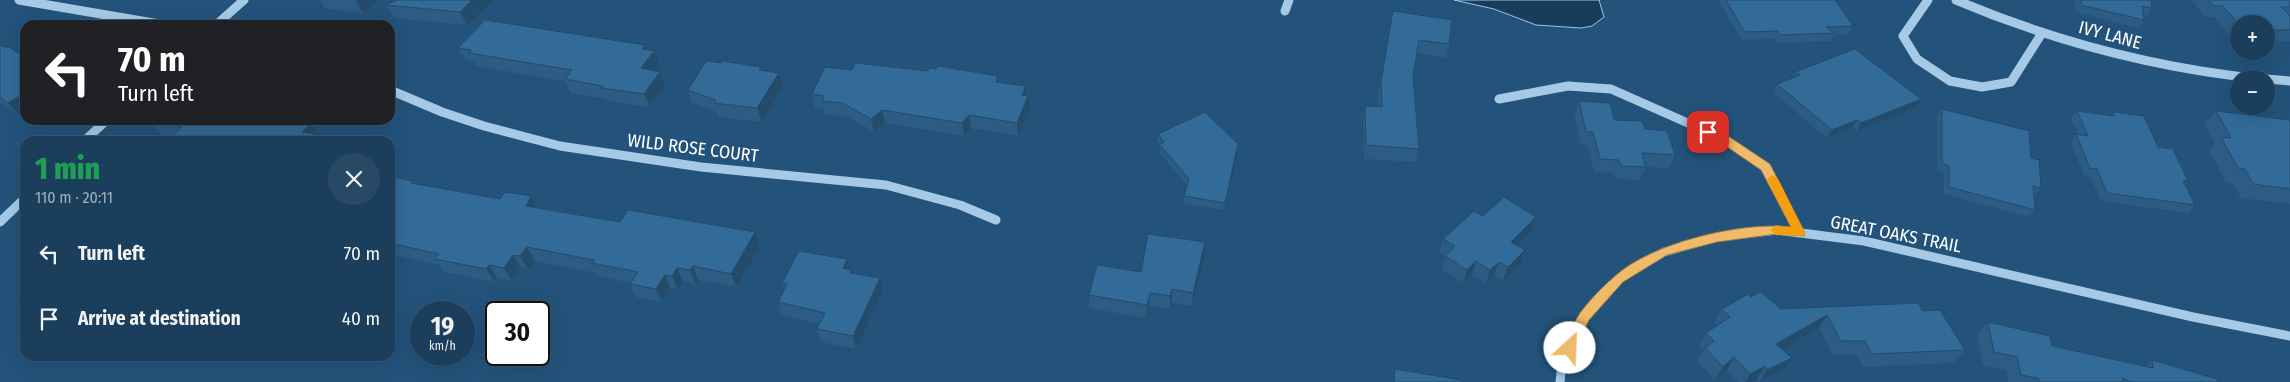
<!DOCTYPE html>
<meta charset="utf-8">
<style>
:root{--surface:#1a3e5c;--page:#274965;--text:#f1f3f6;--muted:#9faebb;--line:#385772}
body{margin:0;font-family:"Fira Sans Condensed",sans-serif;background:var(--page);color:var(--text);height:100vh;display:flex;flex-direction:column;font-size:19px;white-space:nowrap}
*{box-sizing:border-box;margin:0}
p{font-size:16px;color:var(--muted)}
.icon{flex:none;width:28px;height:28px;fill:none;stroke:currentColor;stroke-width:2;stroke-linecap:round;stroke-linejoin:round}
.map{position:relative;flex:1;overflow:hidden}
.drawer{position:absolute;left:20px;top:136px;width:375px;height:225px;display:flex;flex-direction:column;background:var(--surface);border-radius:15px;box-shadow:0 5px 20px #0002,0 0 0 1px var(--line)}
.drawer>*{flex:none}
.top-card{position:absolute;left:20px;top:20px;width:375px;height:105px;border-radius:15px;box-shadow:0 5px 20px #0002,0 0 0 1px var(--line);background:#202124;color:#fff;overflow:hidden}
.tools{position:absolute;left:2230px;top:15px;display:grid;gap:10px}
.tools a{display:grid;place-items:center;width:45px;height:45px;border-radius:50%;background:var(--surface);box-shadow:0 5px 20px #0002,0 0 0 1px var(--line);font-size:25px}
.speed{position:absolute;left:410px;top:301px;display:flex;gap:10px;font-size:25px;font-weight:700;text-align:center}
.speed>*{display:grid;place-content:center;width:65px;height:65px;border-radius:50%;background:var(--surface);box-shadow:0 5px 20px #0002,0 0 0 1px var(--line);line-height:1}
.speed small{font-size:12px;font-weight:400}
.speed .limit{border:2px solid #111;border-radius:8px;background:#fff;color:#111}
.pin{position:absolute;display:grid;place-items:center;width:42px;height:42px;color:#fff;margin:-21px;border-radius:10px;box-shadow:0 2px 8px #0006}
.me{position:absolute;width:55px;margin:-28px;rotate:25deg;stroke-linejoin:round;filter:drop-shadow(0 0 4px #0008)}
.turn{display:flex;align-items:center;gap:18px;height:105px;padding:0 15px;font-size:22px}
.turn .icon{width:65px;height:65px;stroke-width:2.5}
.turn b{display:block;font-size:35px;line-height:42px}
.round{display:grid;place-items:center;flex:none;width:52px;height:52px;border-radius:26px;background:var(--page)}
.headline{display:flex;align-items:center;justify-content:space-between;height:85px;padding:0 15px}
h1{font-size:30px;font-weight:800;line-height:38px;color:#1e9e55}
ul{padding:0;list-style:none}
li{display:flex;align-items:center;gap:15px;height:65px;padding:0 15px}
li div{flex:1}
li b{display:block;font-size:19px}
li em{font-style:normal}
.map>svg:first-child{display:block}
</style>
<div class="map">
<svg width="2290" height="382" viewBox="0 0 2290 382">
<rect width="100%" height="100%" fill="#23537b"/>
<path fill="#183c5b" stroke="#9bc6e6" d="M1454,0h145l5,17 -12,9 -11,2 -45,-3 -42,-16z"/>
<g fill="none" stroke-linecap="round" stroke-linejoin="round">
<path stroke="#a6cae5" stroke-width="9" d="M19,0l146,25
M1928,0l-25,36 14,23 33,22 32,6 29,-5 31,-49
M1956,0c99,42 199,68 306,79
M1285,11l4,-11
M216,25l28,-25
M2266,79l24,2
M390,90l52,22 42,14 76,20 141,21 185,18 74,20 36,15
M1499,99l69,-13 43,3 113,50 42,28 33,66
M84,141l23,-21
M0,222l25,-24
M1560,382l2,-18 22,-47 35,-38 45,-27 53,-15 60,-7 87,11 329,76 97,19"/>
</g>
<path fill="#2c5c83" d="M320,0h58l-14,14 -39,-6z
M493,0l-26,25 -73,-7 -8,-13z
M1718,0h117l18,26 -4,8h-15l-3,7 -54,2 -2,-4 -33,1z
M2075,0h76l1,8 -5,8 -4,-1 1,5 -6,8 -62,-16z
M2191,0h99v41h-24v-17h-27v16h-5l-20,-23h-9z
M1393,11l56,33 -3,14 -29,-5 -4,23 6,73 -3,13 -52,-3 -1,-39 2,-14 14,1 -1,-12z
M645,45l2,5 7,1 5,13 -5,7 6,1 5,13 -15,22 -43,-6 -1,-2 -35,-6 -6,-12 -89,-15 -2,-4 -8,-1 -8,-13z
M0,46l20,70 -20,-13z
M721,63l40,4 1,3 17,3 4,13 -21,36 -44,-5 -1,-5 -25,-9 -4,-13z
M1795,72l122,34 -60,25 -4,-4 -26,11 -54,-46 4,-8 15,-5z
M999,82l28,14 3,14 -12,26 -47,-8 -7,8 -79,-13 -11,9 -29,-16 -20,-1 -1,-6 -9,-1 -3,-14z
M1579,101l35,19 31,9 30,26 -6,13 -23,-1 -6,13 -25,-1 -1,-6 -20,-1 -6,-26 -7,-1 -7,-30z
M1942,109l89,49 10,30 -6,8h-1l1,14 -6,7 -85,-23v-21l-7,-2v-55z
M2077,111l34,4 2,-3 45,35 30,34 -3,4 10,20 -7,8 -87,-12 -10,-24 -7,-1 -13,-34 5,-8 2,1 -7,-17z
M2216,111l74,11v82l-49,-6 -8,-15 -7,-1 -17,-32 6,-6 -11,-20z
M149,120l162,4 7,11 15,6h-160l-3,-4v-1l-10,-2z
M1158,134l80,18 -14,58 -40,-6v-8l3,-11 -28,-33 1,-8 -3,-3z
M390,176l25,8 85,15 31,-3 6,11 223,39 -24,41 -38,-7 -2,4 -13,-3 -5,9 -8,-2 -8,14 -26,-5 -6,-13 1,-1 -33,-7 -2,-3 -61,-12 -7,9 -7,-2 -9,13 -15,-3 -3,4 -50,-10 -5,-7 -49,-11z
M1483,216l53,1 -4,13 -15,15 8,5 -5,14 -17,16 -9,-5 -8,8 -14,-8 -9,8 -21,-14 3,-13 -5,-4 3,-13z
M1205,255l-13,51 -20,-4 -2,7 -21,-3 -3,12 -57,-10v-13l52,-23z
M850,269l2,4 31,18 -27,58 -35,-7 -4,-13 3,-5 -38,-9 -4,-13 6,-12 -2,-7z
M1751,297l30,12 142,2 42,39 -11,13 -91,4 -7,-13h-24l-13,-26 -37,21 1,21 -23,12h-1l-2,-3 -6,3h-13l-11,-12 -12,10 -18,-19 7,-11 -5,-4 7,-13 11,-8 -3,-3 8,-13z
M1988,322l64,24 94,20 6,-6 66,22h-210l-2,-12 -23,-5 -6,-30z"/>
<path fill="#244b6a" d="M357,0h21l-14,14 -8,-13z
M472,0h21l-26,25 -7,-13z
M645,45l4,12 5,-6 5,13 -13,18 -5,-14 1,-19z
M660,72l5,13 -15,22 -6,-13z
M779,73l4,13 -21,36 -5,-14z
M1026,86l1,13 1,-3 2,14 -12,26 -1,-13 5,-28z
M25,93v20l-5,3 -12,-13z
M1921,99l-4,7 -60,25 4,-8z
M882,110l3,13 -11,9 -3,-13z
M969,115l2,13 -7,8 -2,-13z
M1857,120l-4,7 -26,11 5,-8z
M311,124l9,13 -18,-5z
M330,137l3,4h-7z
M1238,144v8l-14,58 1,-7z
M531,196l7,14 -12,-4z
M1536,217l-4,13 -25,25 4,-13z
M755,232l5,14 -24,41 -5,-13z
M1205,242v13l-13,51 1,-13z
M527,247l8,14 -7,9 -8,-14z
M1525,250l-5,14 -17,16 5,-13z
M513,255l8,13 -9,13 -8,-13z
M847,259l3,13 1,-2 4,13 -12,-15z
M1476,261l-4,14 -9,8 4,-13z
M1499,262l-5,13 -8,8 4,-13z
M489,265l8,13 -3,4 -8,-13z
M693,266l5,14 -2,4 -6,-14z
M677,268l6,13 -5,9 -6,-14z
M665,275l5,13 -8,14 -6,-13z
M880,278l3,13 -27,58 -3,-13z
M1172,289v13l-2,7v-13z
M1150,293l-1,13 -3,12 1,-13z
M1827,315l-8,13 -51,29 8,-13z
M1734,357l-7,13 -12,10 8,-13z
M1792,358l-9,12 -24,12 8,-12z
M1765,366l-8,13 -6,3h-6l5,-8z"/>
<path fill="#336b98" stroke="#244b6a" d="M397,0h75l-12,12 -74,-7z
M1726,0h109l18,26 -27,1 8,6 -54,2 -2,-4 -33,1z
M2081,0h70l1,8 -10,-2 2,14 -63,-15z
M2209,0h81v7h-9l9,9v14h-24v-6h-27l-16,-18h-9z
M1393,11l59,9 -3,24 -30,-4 -6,36 6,73 -53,-4 -1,-39 17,1 -1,-25z
M485,20l160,25 -3,4 12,2 -13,17 19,4 -16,22 -42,-6 1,-2 -38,-7 7,-9 -103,-17 2,-3 -13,-2z
M0,46l11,2 14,9v36l-17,10 -8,-6z
M1855,49l66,50 -60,24 -4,-3 -25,10 -55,-46 23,-9 -5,-3z
M706,61l15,2 1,-2 39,6 -2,3 20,3 -22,35 -43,-5 2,-3 -28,-10z
M855,63l73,8 1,-3 7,1 2,-3 60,10 -2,6 30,4 -4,9 6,1 -11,27 -48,-8 -7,8 -80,-13 -11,9 -29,-16 -20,-2 2,-5 -12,-2 13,-27 27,3z
M1579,101l31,2 4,17 28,1 3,8 22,2 8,24 -33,-2 4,14 -25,-1 -2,-6 -19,-1 -7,-27h-7z
M1942,109l87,22 2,27 8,2 2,28 -8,-2 2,24 -86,-23v-21l-7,-3z
M2077,111l37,5 -1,-4 31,4 14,31 15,2 15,32h-5l12,24 -88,-12 -10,-24 -7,-1 -14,-34 12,2z
M2216,111l73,9 1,2v67l-37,-5 -8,-15 -7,-1 -17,-31 10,1z
M1205,112l33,32 -13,59 -41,-7 5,-17 -30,-35 5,-2 -6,-8z
M149,120h145l17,4 -9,8 28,5 -4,4h-138l-18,-4 12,-10z
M390,176l23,5 -2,2 89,16 5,-7 26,4 -5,10 94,16 8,-12 127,22 -24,42 -38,-8 -3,4 -13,-2 -5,8 -7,-1 -9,14 -26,-5 8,-12 -46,-9 2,-3 -67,-13 -7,9 -7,-1 -9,13 -15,-3 -3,4 -51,-10 4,-5 -49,-11z
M1504,197l32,20 -25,25 14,8 -17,17 -9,-5 -9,8 -14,-9 -9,9 -22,-14 10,-10 -12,-7 31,-28 9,5z
M1148,234l57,8 -12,51 -21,-4 -2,7 -20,-3 -3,12 -58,-10 8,-30 44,7z
M799,251l48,8 -4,9 8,2 -1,3 30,5 -27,58 -36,-7 8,-16 -47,-11 9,-18 -5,-1z
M1761,292l20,17 137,-6 5,8 17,-1 25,40 -93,4 -7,-13h-24l-14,-26 -51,29 16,14 -25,12 -2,-4 -15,8 -16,-17 -11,10 -18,-19 9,-7 -8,-8 24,-16 -8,-8 26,-15 3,3z
M25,298v11l-7,-7z
M1988,322l62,14 2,10 101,22 -1,-8 65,19 1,3h-86l-10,-4 1,4h-84l-1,-4 -17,-3 -4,-18 -23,-5z
M1395,369l66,11v2h-67z"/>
<path fill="#efba6a" stroke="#9b7945" d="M1708,128l20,8 42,28 35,69 -1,3 -27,-2 -60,8 -50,13 -44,27 -34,38 -15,32h-9l-2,-4c5,-11 10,-25 17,-35 9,-12 22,-26 34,-36 36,-34 128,-56 177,-50l-30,-57 -41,-28 -16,-7v-6z"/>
<path fill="#f59e0b" d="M1772,175l6,4 27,54 -1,3 -28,-1 -6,-5 6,-4 15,1 -24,-48z"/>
<g text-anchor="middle" stroke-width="5" stroke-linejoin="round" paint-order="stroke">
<g font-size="18" fill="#fff" stroke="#23537b">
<text transform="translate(2110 35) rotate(15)" y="6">IVY LANE</text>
<text transform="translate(693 148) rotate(7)" y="6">WILD ROSE COURT</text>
<text transform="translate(1896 234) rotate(11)" y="6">GREAT OAKS TRAIL</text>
</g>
</g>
</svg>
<div class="tools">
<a>+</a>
<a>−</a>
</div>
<div class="speed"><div>19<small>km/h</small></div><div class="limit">30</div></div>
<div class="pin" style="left:1708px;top:132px;background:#d93025"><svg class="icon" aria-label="arrive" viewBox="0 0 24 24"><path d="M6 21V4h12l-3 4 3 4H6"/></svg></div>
<svg class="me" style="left:1570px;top:348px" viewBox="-20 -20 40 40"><circle r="19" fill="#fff"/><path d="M0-13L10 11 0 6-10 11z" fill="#efba6a"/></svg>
<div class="top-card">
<div class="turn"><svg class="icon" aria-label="left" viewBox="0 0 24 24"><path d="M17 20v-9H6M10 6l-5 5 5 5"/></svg><div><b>70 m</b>Turn left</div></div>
</div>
<section class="drawer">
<div class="headline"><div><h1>1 min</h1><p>110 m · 20:11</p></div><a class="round"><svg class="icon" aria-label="close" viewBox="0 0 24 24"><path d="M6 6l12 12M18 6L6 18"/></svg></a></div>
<ul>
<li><svg class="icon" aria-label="left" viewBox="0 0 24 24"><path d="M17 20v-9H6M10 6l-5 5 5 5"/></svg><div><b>Turn left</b></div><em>70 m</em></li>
<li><svg class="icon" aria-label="arrive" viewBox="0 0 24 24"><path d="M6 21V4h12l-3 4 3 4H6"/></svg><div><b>Arrive at destination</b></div><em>40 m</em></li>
</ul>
</section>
</div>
